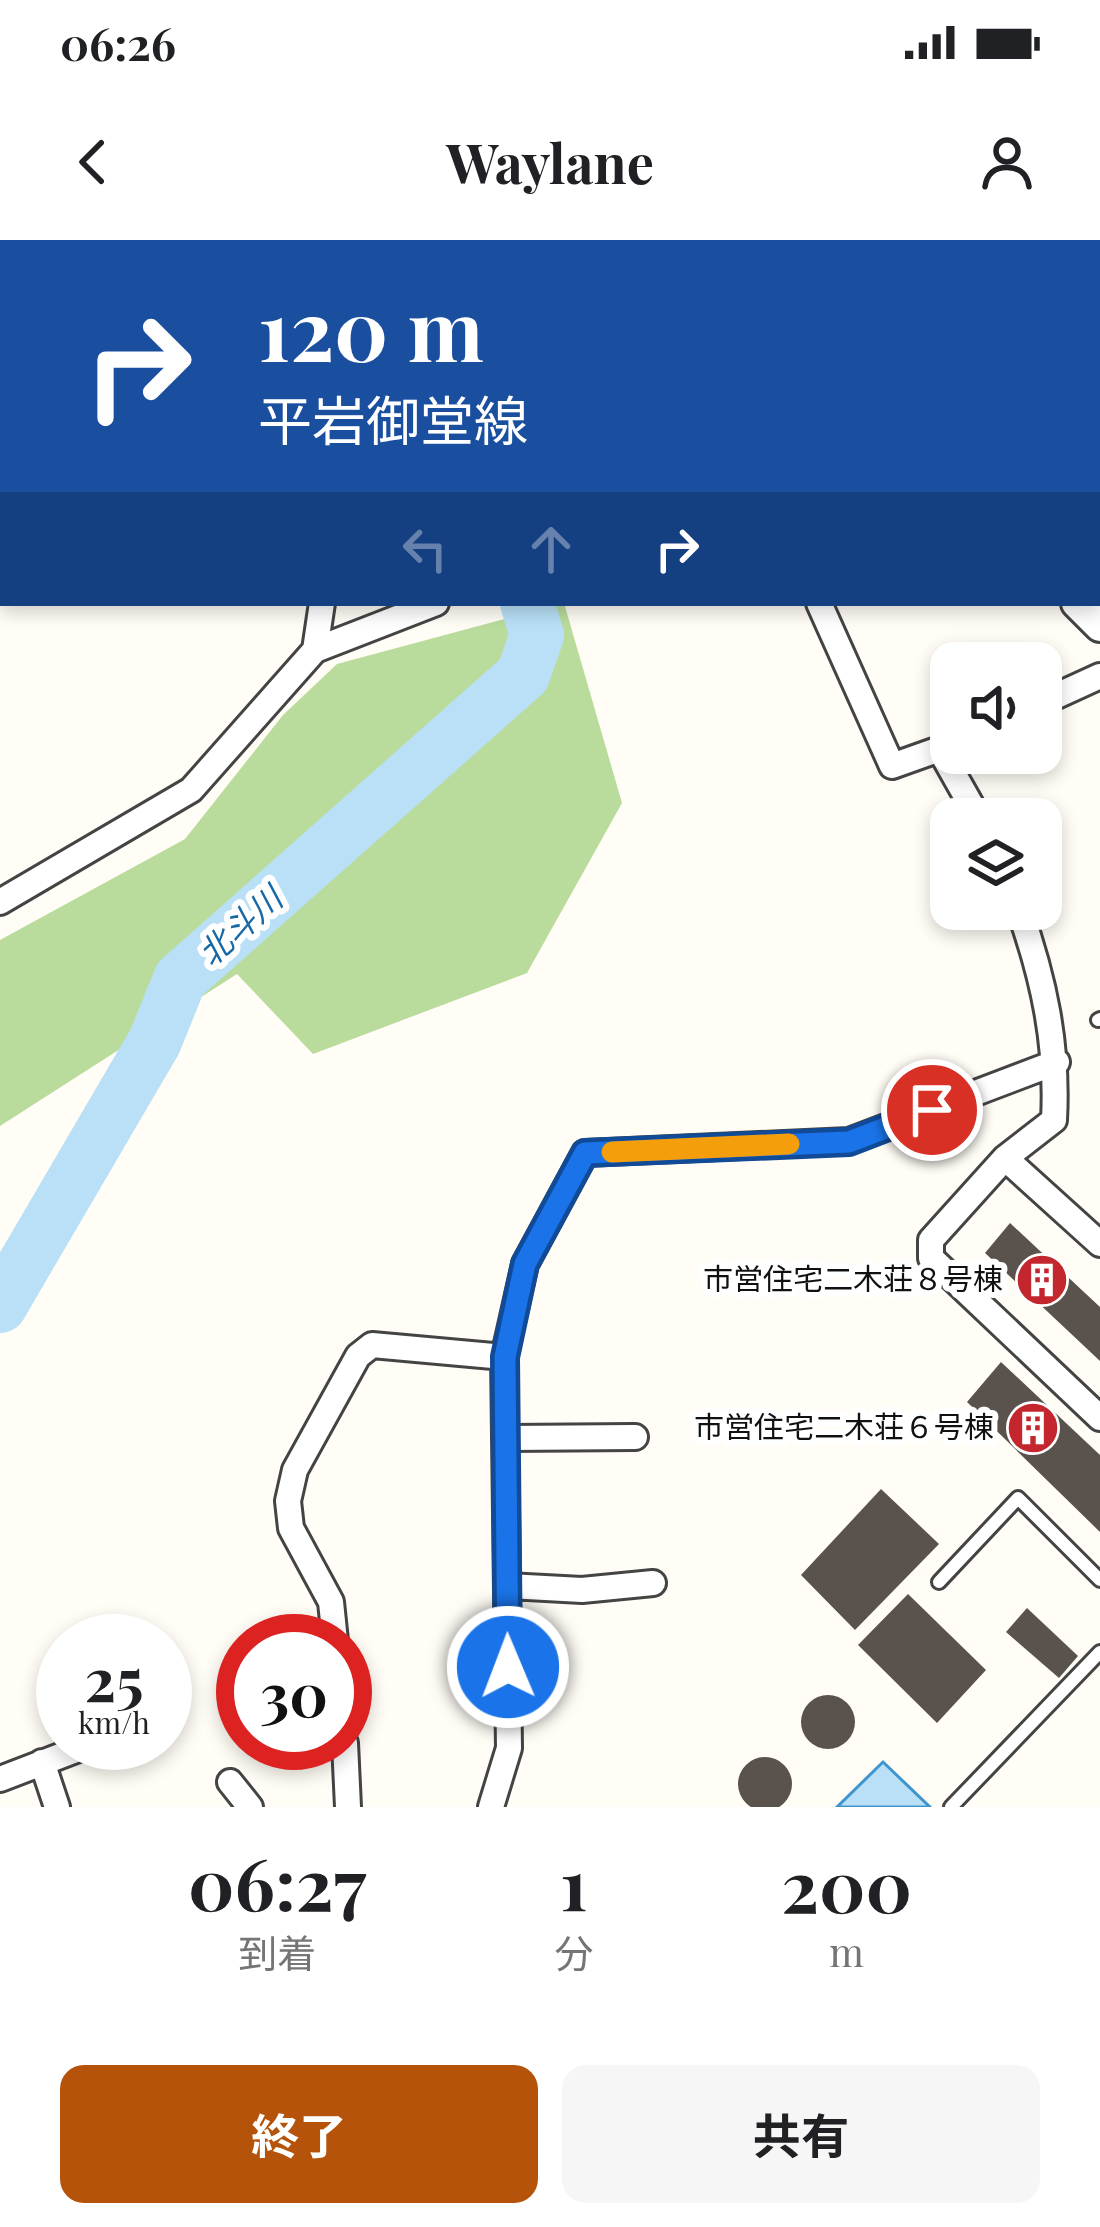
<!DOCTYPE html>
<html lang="ja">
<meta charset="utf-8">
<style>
:root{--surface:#fff;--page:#f6f6f6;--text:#202124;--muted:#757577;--accent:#b45309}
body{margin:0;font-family:"Playfair Display","Noto Sans JP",serif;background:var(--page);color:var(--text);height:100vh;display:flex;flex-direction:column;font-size:45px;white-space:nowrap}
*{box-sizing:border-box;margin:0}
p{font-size:39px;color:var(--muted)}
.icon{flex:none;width:66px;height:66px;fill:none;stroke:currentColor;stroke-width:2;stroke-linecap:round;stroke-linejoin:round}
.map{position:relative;height:1567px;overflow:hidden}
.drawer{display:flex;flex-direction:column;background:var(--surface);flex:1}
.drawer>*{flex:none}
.guide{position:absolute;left:0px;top:0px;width:1101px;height:366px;box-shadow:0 6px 18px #0003;background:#1a4fa0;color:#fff;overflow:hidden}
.fabs{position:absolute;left:930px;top:402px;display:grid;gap:24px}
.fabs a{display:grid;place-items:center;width:132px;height:132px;border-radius:24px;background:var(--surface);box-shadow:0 6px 18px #0003;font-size:60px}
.speed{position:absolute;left:36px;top:1374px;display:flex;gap:24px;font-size:60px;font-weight:700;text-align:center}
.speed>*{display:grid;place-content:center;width:156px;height:156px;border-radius:50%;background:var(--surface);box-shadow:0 6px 18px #0003;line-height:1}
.speed small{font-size:30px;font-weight:400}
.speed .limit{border:18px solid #d22;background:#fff;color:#111}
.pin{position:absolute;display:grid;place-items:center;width:102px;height:102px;color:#fff;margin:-51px;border:6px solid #fff;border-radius:50%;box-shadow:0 3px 12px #0007}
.me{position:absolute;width:132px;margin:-66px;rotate:359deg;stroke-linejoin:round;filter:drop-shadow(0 0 9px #0008)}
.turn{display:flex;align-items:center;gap:42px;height:252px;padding:0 60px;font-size:54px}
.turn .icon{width:156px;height:156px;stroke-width:2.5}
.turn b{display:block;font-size:84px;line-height:102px}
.lanes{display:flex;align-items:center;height:114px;padding:0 60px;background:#0003;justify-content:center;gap:60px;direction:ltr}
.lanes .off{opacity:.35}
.eta{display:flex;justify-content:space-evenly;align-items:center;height:204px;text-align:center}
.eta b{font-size:72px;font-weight:700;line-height:84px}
.button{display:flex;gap:24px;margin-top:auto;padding:24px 60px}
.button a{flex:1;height:138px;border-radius:24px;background:var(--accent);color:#fff;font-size:48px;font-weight:700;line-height:138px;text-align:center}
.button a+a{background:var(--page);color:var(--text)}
.status{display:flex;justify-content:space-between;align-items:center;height:84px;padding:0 60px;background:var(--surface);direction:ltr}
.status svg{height:33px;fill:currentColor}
header{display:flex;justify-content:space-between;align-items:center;height:156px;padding:0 60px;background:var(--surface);font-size:54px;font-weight:700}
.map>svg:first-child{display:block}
</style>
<div class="status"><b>06:26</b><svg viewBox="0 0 49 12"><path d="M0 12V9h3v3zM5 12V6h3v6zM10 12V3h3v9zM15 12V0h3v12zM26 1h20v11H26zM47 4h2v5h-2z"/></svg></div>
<header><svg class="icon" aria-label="back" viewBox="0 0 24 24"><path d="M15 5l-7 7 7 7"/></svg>Waylane<svg class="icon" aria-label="person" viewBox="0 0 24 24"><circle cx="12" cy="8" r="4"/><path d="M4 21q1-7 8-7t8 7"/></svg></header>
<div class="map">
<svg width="1100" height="1567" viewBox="0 0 1100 1567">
<rect width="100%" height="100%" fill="#fffdf5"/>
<path fill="#b9dc9c" d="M564,363l58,200 -95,170 -214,81 -76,-80 -237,152v-186l185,-101 98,-124 54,-51z"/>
<path fill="#b9e0f7" stroke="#3f96cf" stroke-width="3" d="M883,1522l47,45h-93z"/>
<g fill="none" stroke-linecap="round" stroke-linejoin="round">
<path stroke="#b9e0f7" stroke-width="54" d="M383,0v3
M0,1066l155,-265 25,-62 343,-304 14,-40 -10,-32"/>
</g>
<path fill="#5a524d" d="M1010,983l90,84v54l-115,-108z
M1001,1122l99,93v77l-133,-130z
M881,1249l58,55 -84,86 -54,-55z
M908,1354l78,76 -49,53 -79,-78z
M1027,1368l51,48 -19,22 -53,-46z
M801 1482a27 27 0 1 1 54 0a27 27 0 1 1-54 0Z
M738 1544a27 27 0 1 1 54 0a27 27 0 1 1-54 0Z"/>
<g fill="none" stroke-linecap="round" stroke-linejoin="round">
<g stroke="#444" stroke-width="18">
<path id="service" d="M1098,780l2,-1
M939,1342l79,-84 82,82
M951,1567l149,-155"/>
</g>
<g stroke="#444" stroke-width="30">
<path id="minor" d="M691,3l7,-3
M0,183h3
M1098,317h2
M819,363l73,163 59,-21
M315,410l7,-47
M1041,463l59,-27
M940,510l39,69
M0,662l191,-112 124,-140 121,-47
M1019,669c25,70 39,136 35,211l-49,38 -74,82v18l169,160
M1005,918l95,86
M505,1198l130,-1
M507,1346l75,4 71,-7
M335,1401l-4,-39 -40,-74 -3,-27 7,-31 63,-114 14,-11 132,12
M345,1503l3,64
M42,1522l15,45
M0,1539l94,-36
M230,1542l20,25
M491,1567l18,-59 -5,-391 21,-93 60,-111 264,-12 208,-79"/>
</g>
<g stroke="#444" stroke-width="36">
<path id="tertiary" d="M324,0l1,3
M1077,363l23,23"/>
</g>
<g stroke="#222" stroke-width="45">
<path id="primary" d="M1098,28l2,-1
M0,55h3"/>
</g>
<use href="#service" stroke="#fff" stroke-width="12"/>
<use href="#minor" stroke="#fff" stroke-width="24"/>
<use href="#tertiary" stroke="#fff" stroke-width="30"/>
<use href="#primary" stroke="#f9d66b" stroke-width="39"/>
</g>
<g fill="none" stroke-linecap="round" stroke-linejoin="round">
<g stroke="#114b97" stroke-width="30">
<path id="route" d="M508,1427l-3,-310 20,-93 60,-111 264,-11 83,-32"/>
</g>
<use href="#route" stroke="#1a73e8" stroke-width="21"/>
<path stroke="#f59e0b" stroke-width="21" d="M612,912l177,-8"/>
</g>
<defs>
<g id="building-disc" transform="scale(2.7)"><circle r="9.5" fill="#c4262e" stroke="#fff"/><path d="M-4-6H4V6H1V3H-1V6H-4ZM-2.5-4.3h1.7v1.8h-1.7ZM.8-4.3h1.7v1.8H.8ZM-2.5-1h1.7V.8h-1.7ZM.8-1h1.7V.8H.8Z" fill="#fff"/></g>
</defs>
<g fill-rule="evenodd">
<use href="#building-disc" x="1042" y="1040"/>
<use href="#building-disc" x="1033" y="1188"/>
</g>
<g text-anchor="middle" stroke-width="12" stroke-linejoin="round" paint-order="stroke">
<g font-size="30" fill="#111" stroke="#fff" text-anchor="end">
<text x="1003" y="1050">市営住宅二木荘８号棟</text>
<text x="994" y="1198">市営住宅二木荘６号棟</text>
</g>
<g font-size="33" font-style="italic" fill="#1768a6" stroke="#fff">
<text transform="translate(240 686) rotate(-42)" y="12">北斗川</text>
</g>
</g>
</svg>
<div class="fabs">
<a><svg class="icon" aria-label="sound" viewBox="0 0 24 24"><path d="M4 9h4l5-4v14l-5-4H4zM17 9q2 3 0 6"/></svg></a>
<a><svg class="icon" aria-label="layers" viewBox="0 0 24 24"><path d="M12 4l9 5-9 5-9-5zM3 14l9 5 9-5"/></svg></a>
</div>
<div class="speed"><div>25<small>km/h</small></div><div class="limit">30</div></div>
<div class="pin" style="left:932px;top:870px;background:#d93025"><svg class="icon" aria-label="arrive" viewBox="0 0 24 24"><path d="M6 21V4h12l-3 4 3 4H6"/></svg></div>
<svg class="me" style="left:508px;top:1427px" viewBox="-20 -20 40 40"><circle r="17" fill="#1a73e8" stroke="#fff" stroke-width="3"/><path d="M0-11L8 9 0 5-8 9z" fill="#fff"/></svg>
<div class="guide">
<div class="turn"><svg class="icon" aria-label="right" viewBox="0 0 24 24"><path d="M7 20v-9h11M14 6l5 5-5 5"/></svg><div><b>120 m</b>平岩御堂線</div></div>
<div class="lanes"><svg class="icon off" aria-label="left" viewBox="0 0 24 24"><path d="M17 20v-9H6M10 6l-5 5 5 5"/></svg><svg class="icon off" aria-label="ahead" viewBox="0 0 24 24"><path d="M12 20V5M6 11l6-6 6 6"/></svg><svg class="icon" aria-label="right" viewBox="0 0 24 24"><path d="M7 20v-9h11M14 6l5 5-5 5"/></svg></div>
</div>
</div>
<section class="drawer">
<div class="eta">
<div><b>06:27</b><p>到着</p></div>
<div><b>1</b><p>分</p></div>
<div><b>200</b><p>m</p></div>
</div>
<div class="button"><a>終了</a><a>共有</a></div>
</section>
